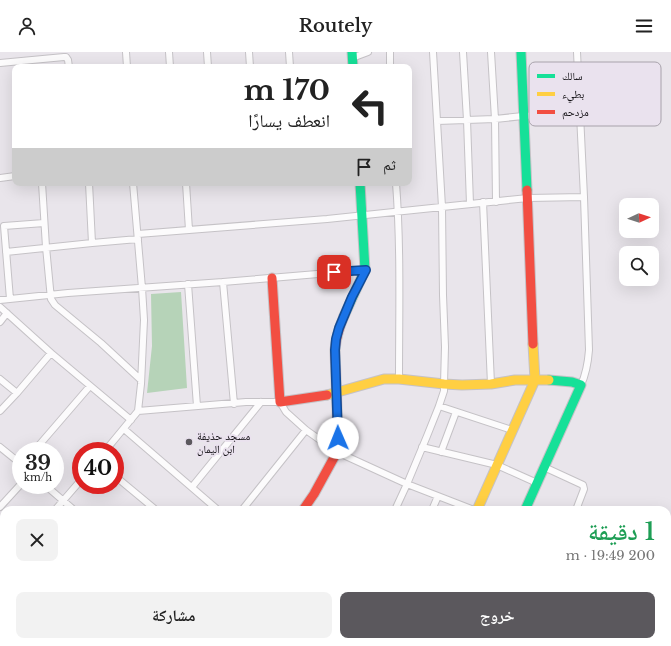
<!DOCTYPE html>
<html lang="ar">
<meta charset="utf-8">
<style>
:root{--surface:#fff;--page:#f2f2f2;--text:#222;--muted:#767676;--accent:#5b585d}
body{margin:0;font-family:"Libre Baskerville","Noto Naskh Arabic",serif;background:var(--page);color:var(--text);direction:rtl;height:100vh;display:flex;flex-direction:column;font-size:15px;white-space:nowrap}
*{box-sizing:border-box;margin:0}
p{font-size:13px;color:var(--muted)}
.icon{flex:none;width:22px;height:22px;fill:none;stroke:currentColor;stroke-width:2;stroke-linecap:round;stroke-linejoin:round}
.map{position:relative;flex:1;overflow:hidden;direction:ltr}
.details{position:absolute;left:0px;top:454px;width:671px;height:140px;display:flex;flex-direction:column;background:var(--surface);border-radius:12px 12px 0 0;box-shadow:0 4px 16px #0002;direction:rtl}
.details>*{flex:none}
.hud{position:absolute;left:12px;top:12px;width:400px;height:122px;border-radius:8px;box-shadow:0 4px 16px #0002;direction:rtl;background:#fff;color:var(--text);overflow:hidden}
.needle{width:26px;rotate:86deg}
.fabs{position:absolute;left:619px;top:146px;display:grid;gap:8px}
.fabs a{display:grid;place-items:center;width:40px;height:40px;border-radius:8px;background:var(--surface);box-shadow:0 4px 16px #0002;font-size:20px}
.speed{position:absolute;left:12px;top:390px;display:flex;gap:8px;font-size:20px;font-weight:700;text-align:center}
.speed>*{display:grid;place-content:center;width:52px;height:52px;border-radius:50%;background:var(--surface);box-shadow:0 4px 16px #0002;line-height:1}
.speed small{font-size:10px;font-weight:400}
.speed .limit{border:6px solid #d22;background:#fff;color:#111}
.pin{position:absolute;display:grid;place-items:center;width:34px;height:34px;color:#fff;margin:-17px;border-radius:8px;box-shadow:0 2px 6px #0006}
.me{position:absolute;width:44px;margin:-22px;rotate:359deg;stroke-linejoin:round;filter:drop-shadow(0 0 3px #0008)}
.turn{display:flex;align-items:center;gap:14px;height:84px;padding:0 16px;font-size:18px}
.turn .icon{width:52px;height:52px;stroke-width:2.5}
.turn b{display:block;font-size:28px;line-height:34px}
.then{display:flex;align-items:center;height:38px;padding:0 16px;background:#0003;gap:8px;font-size:15px}
.round{display:grid;place-items:center;flex:none;width:42px;height:42px;border-radius:8px;background:var(--page)}
.overview{display:flex;align-items:center;justify-content:space-between;height:68px;padding:0 16px}
h1{font-size:24px;font-weight:600;line-height:30px;color:#1e9e55}
.action{display:flex;gap:8px;margin-top:auto;padding:8px 16px}
.action a{flex:1;height:46px;border-radius:8px;background:var(--accent);color:#fff;font-size:16px;font-weight:600;line-height:46px;text-align:center}
.action a+a{background:var(--page);color:var(--text)}
header{display:flex;justify-content:space-between;align-items:center;height:52px;padding:0 16px;background:var(--surface);font-size:18px;font-weight:600}
.map>svg:first-child{display:block}
</style>
<header><svg class="icon" aria-label="menu" viewBox="0 0 24 24"><path d="M4 6h16M4 12h16M4 18h16"/></svg>Routely<svg class="icon" aria-label="person" viewBox="0 0 24 24"><circle cx="12" cy="8" r="4"/><path d="M4 21q1-7 8-7t8 7"/></svg></header>
<div class="map">
<svg width="671" height="594" viewBox="0 0 671 594">
<rect width="100%" height="100%" fill="#e9e5eb"/>
<path fill="#b6d3b8" d="M181,240l6,96 -40,5 5,-47 -1,-52z"/>
<g fill="none" stroke-linecap="round" stroke-linejoin="round">
<g stroke="#c5c2c6" stroke-width="8">
<path id="street" d="M126,0l1,15
M169,0l1,15
M207,0l1,15
M249,0l1,15
M289,0l1,15
M390,0v15
M463,0l4,68 3,84
M491,0l4,67 1,83
M577,0l7,145 5,153c-1,13 -3,24 -8,35
M352,6l16,-6
M0,11l64,-6h2l2,3 1,7
M437,69l58,-2 28,-3 57,-3
M0,126l15,-2
M42,131l4,64 5,52 4,6 46,38 40,37
M89,131l3,60
M186,131l3,47
M396,131c5,65 3,131 3,196
M483,150l8,182
M138,182l189,-15 201,-21 56,-1
M6,200l86,-9 46,-4
M223,230l11,122
M188,232l9,122
M10,247l-6,-73 40,-3
M0,248l68,-7 155,-11 142,-12
M0,255l51,46 80,67
M0,270l7,-9
M0,327l17,14
M439,354l73,24
M0,359l17,-18 34,-40
M138,359l108,-9h34l6,10 20,18 31,22 70,32 67,26
M124,377l94,81
M0,395l21,17
M422,395l75,18 40,18
M34,399l56,-65
M105,399l33,-40 3,-27 3,-64 -2,-32 -9,-105
M441,400l15,-40
M544,415l39,18 1,4 -8,21
M115,424l41,34
M45,433l29,25
M192,435l69,-85
M0,455l21,-23
M55,458l26,-30
M242,458l64,-80
M395,458l12,-26 20,-48 12,-30 5,-15v-7l1,-37 -2,-52 -1,-88 -9,-155
M432,458l6,-14
M0,522l4,-5
M256,590l4,4
M321,590l5,4
M393,590l5,4
M528,590v4
M569,590v4
M470,592l6,-2
M42,594l4,-4
M114,594l4,-4
M218,594l3,-4
M441,594l4,-4"/>
</g>
<g stroke="#c5c2c6" stroke-width="11">
<path id="fast" d="M352,0l1,15
M521,0l6,138
M344,264l21,-46 -5,-87
M525,458l56,-125 -9,-3 -23,-2
M0,546l4,3
M52,590l5,4
M192,594l3,-4"/>
</g>
<g stroke="#c5c2c6" stroke-width="11">
<path id="slow" d="M327,343l57,-16h15l45,5 18,1 29,-1 24,-4h34
M477,458l58,-130 -2,-36
M205,594l3,-4"/>
</g>
<g stroke="#c5c2c6" stroke-width="11">
<path id="jam" d="M527,138l6,154
M272,226l8,124 47,-7
M303,458l11,-16 23,-42 1,-14 -3,-88c1,-12 4,-22 9,-34"/>
</g>
<use href="#street" stroke="#fcfbfc" stroke-width="6"/>
<use href="#fast" stroke="#16e098" stroke-width="9"/>
<use href="#slow" stroke="#ffcf43" stroke-width="9"/>
<use href="#jam" stroke="#f24e42" stroke-width="9"/>
</g>
<g fill="none" stroke-linecap="round" stroke-linejoin="round">
<g stroke="#114b97" stroke-width="10">
<path id="route" d="M334,220l32,-2 -14,27 -13,31 -3,11 -1,11 3,88"/>
</g>
<use href="#route" stroke="#1a73e8" stroke-width="7"/>
</g>
<circle fill="#5b585d" stroke="#eae2ee" stroke-width="1.5" cx="189" cy="390" r="4"/>
<g text-anchor="middle" stroke-width="4" stroke-linejoin="round" paint-order="stroke">
<g font-size="11" fill="#0e0c10" stroke="#eae2ee" text-anchor="start">
<text x="197" y="388">مسجد حذيفة<tspan x="197" dy="13">ابن اليمان</tspan></text>
</g>
</g>
<rect x="529" y="10" width="132" height="64" rx="6" fill="#eae2ee" stroke="#a8a2ab" stroke-width="1"/>
<rect x="537" y="22" width="18" height="4" fill="#16e098"/>
<rect x="537" y="40" width="18" height="4" fill="#ffcf43"/>
<rect x="537" y="58" width="18" height="4" fill="#f24e42"/>
<g font-size="11" fill="#0e0c10">
<text x="562" y="28">سالك</text>
<text x="562" y="46">بطيء</text>
<text x="562" y="64">مزدحم</text>
</g>
</svg>
<div class="fabs">
<a><svg class="needle" viewBox="-14 -14 28 28"><path d="M0-13l5 13h-10z" fill="#e53935"/><path d="M0 13l5-13h-10z" fill="#767676"/></svg></a>
<a><svg class="icon" aria-label="search" viewBox="0 0 24 24"><circle cx="10" cy="10" r="6"/><path d="M15 15l6 6"/></svg></a>
</div>
<div class="speed"><div>39<small>km/h</small></div><div class="limit">40</div></div>
<div class="pin" style="left:334px;top:220px;background:#d93025"><svg class="icon" aria-label="arrive" viewBox="0 0 24 24"><path d="M6 21V4h12l-3 4 3 4H6"/></svg></div>
<svg class="me" style="left:338px;top:386px" viewBox="-20 -20 40 40"><circle r="19" fill="#fff"/><path d="M0-13L10 11 0 6-10 11z" fill="#1a73e8"/></svg>
<div class="hud">
<div class="turn"><svg class="icon" aria-label="left" viewBox="0 0 24 24"><path d="M17 20v-9H6M10 6l-5 5 5 5"/></svg><div><b>170 m</b>انعطف يسارًا</div></div>
<div class="then">ثم<svg class="icon" aria-label="arrive" viewBox="0 0 24 24"><path d="M6 21V4h12l-3 4 3 4H6"/></svg></div>
</div>
<section class="details">
<div class="overview"><div><h1>1 دقيقة</h1><p>200 m · 19:49</p></div><a class="round"><svg class="icon" aria-label="close" viewBox="0 0 24 24"><path d="M6 6l12 12M18 6L6 18"/></svg></a></div>
<div class="action"><a>خروج</a><a>مشاركة</a></div>
</section>
</div>
